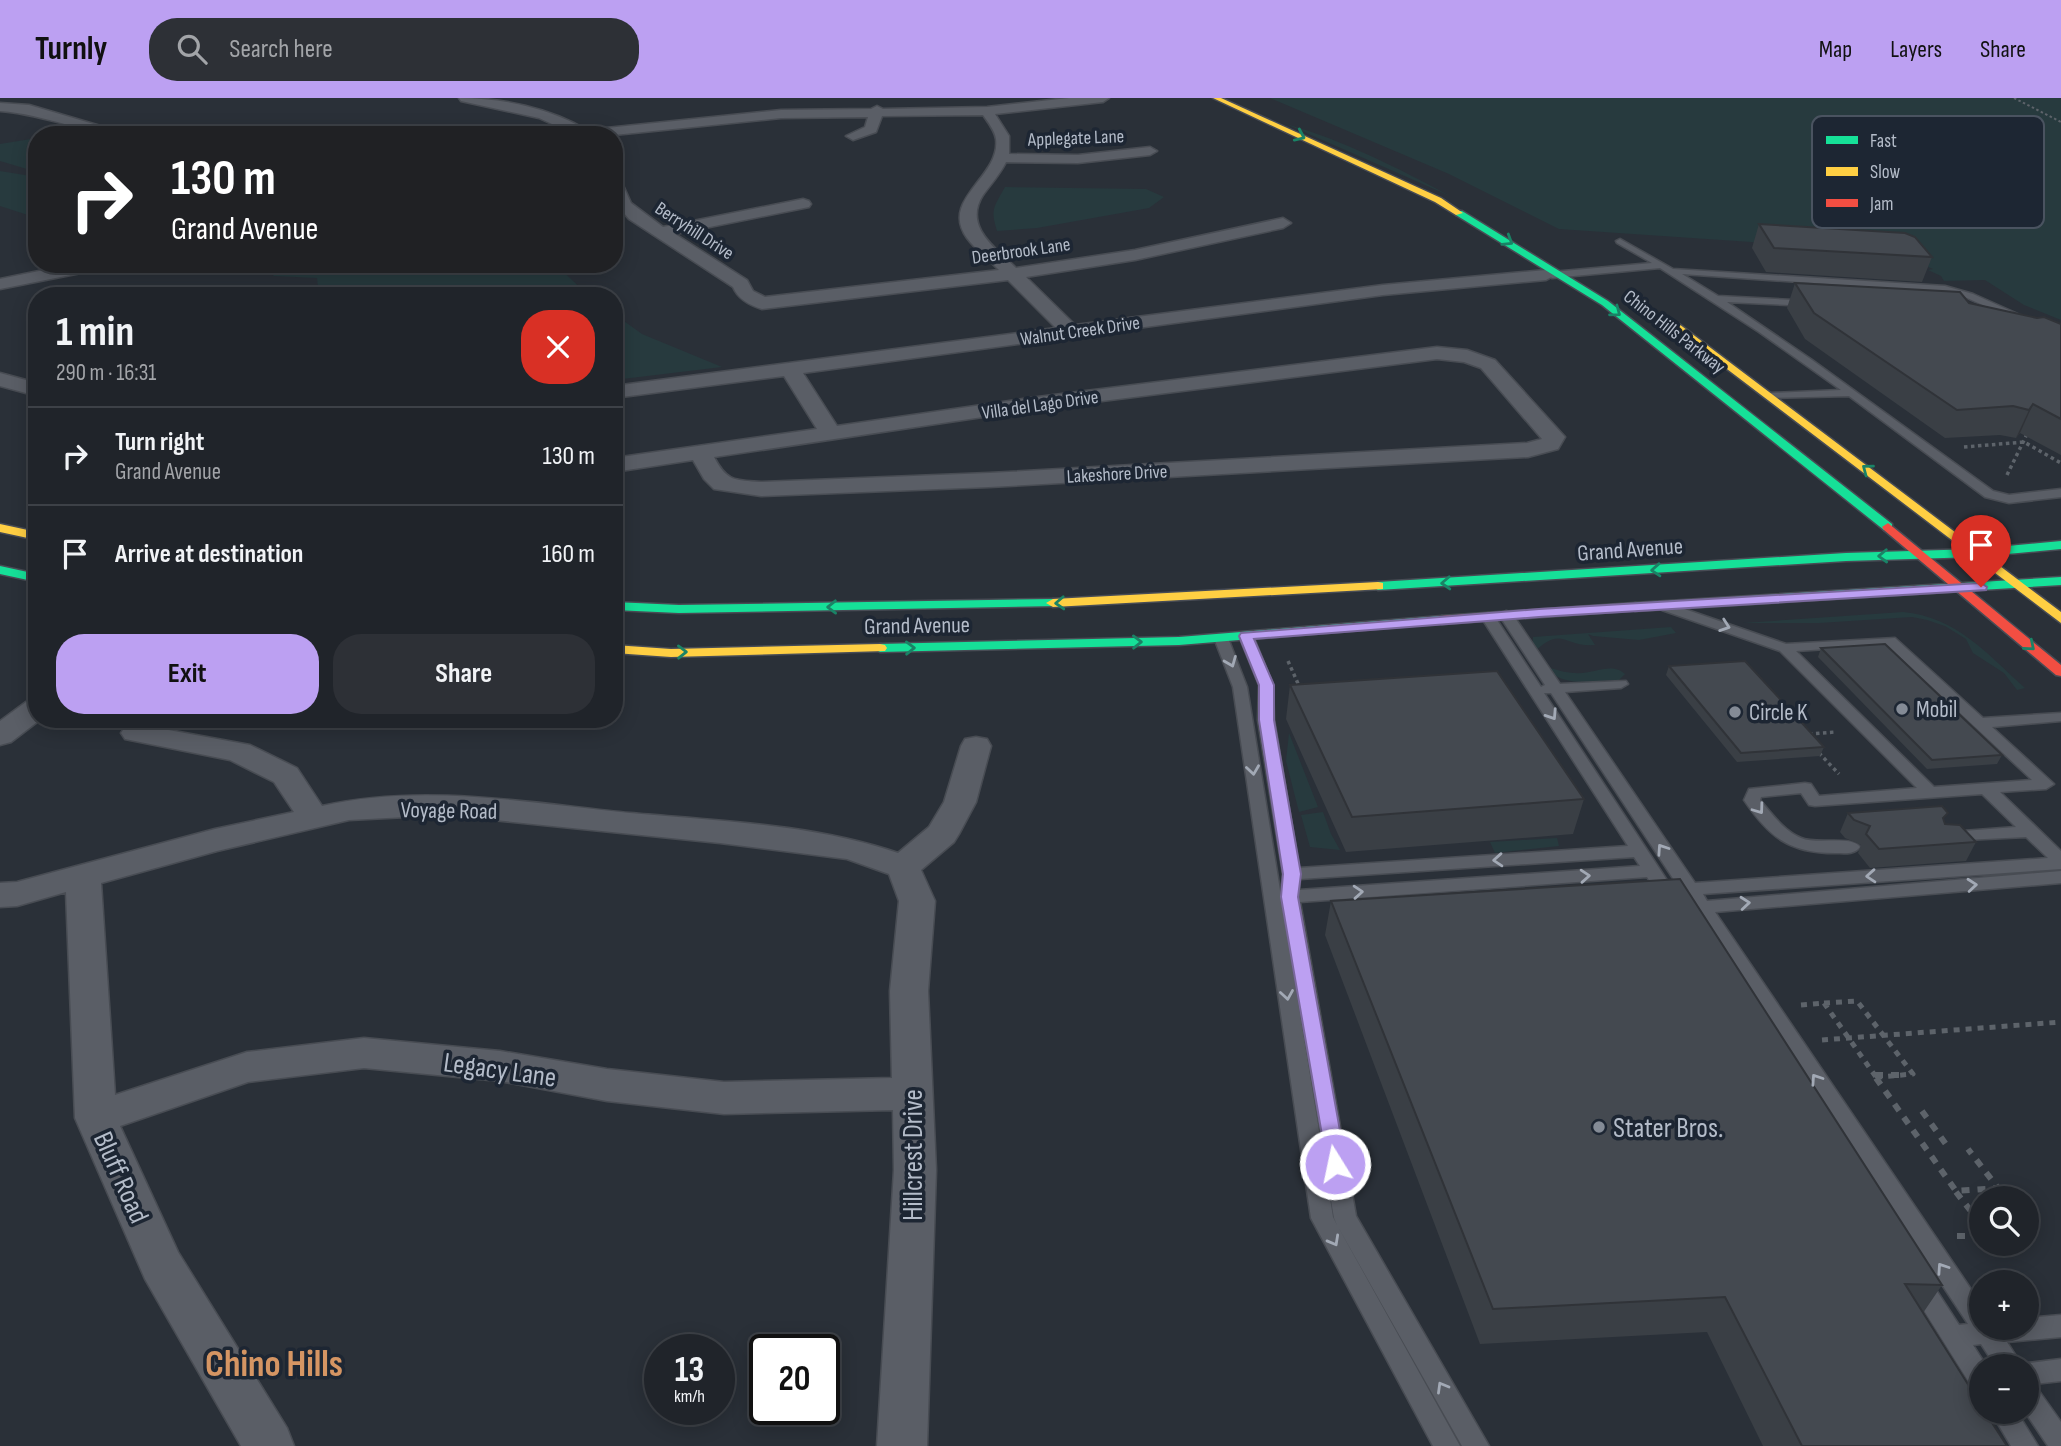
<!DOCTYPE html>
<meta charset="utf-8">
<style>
:root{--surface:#20242a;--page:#2d3036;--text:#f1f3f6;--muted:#a2a4a8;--line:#3d4147;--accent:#bca0f2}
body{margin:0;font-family:"Sofia Sans Condensed",sans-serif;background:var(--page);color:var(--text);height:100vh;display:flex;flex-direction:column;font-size:26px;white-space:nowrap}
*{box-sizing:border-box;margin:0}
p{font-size:23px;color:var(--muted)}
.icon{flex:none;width:38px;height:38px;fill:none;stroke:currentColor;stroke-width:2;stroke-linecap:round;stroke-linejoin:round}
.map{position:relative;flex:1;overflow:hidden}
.drawer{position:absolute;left:28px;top:189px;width:595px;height:441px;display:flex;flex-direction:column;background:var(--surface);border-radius:28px;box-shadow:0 4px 18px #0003,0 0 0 2px var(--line)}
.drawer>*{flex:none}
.guide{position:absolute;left:28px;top:28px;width:595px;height:147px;border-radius:28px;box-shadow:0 4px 18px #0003,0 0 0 2px var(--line);background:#202124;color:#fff;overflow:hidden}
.fabs{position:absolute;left:1969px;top:1088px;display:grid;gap:14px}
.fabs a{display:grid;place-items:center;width:70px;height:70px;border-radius:50%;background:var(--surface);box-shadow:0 4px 18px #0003,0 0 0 2px var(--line);font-size:35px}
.speed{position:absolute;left:644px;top:1236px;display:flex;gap:14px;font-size:35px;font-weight:700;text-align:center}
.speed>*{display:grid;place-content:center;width:91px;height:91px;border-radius:50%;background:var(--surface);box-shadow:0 4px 18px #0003,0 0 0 2px var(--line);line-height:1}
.speed small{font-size:18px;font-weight:400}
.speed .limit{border:4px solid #111;border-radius:10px;background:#fff;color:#111}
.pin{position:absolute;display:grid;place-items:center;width:60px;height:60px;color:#fff;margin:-72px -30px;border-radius:50% 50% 50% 0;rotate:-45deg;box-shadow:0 0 7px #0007}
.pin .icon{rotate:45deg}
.me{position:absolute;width:77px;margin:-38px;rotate:350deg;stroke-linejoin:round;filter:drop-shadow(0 0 5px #0008)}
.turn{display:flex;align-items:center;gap:24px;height:147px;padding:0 28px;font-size:32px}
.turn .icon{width:91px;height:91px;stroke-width:2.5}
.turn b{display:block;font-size:49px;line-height:60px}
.round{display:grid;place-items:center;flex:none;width:74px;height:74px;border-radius:28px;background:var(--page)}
.headline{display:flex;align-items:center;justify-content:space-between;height:119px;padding:0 28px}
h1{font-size:42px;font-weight:700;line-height:52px}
.cta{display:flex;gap:14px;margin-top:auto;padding:14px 28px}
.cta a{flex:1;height:80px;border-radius:28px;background:var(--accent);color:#111;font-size:28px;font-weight:700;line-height:80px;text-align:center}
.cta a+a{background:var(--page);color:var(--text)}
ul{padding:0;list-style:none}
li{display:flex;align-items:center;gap:21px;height:98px;padding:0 28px;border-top:2px solid var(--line)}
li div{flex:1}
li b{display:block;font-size:26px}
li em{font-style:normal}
header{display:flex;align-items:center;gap:42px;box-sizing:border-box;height:98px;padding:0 35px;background:var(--accent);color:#111}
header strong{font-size:33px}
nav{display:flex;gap:38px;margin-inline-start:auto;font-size:24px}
.search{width:490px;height:63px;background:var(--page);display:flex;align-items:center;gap:18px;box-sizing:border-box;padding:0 24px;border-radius:28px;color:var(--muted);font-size:26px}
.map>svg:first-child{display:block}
</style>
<header>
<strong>Turnly</strong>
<div class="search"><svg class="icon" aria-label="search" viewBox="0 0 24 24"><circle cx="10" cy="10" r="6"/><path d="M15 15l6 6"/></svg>Search here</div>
<nav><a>Map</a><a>Layers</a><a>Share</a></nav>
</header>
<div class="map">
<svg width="2061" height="1348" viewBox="0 0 2061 1348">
<rect width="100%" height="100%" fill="#2a3038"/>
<path fill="#273a3e" d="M1270,0h791v222l-37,-15 -39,-25 -41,1 -3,-5 -13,-6 5,-1 -29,-12 -138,-14 -207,-14 -110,-55z
M1286,26c57,16 112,44 164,72z
M37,40v34l-37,-11v-17z
M0,73l37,6v41l-37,-12z
M1005,89l141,2 18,8 -15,11 -112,20 -40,3c-7,-22 -3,-24 8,-44z
M259,166h296l34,32h-270l-2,-18 -43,-2z
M614,216l28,20 80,33 -108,13z
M1903,514c54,5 84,42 122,76l-8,2 -13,-17 -31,-20 -7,-14 -21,-13 -18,-6 -15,-3 -93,6h-76z
M1671,529l5,6 -37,7 -46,-4 -5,-2 7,11c-34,2 -32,-21 -63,9l1,-17z
M1546,569c9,2 19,6 29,6 16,2 37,-12 50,1l-6,6c-25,0 -57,9 -73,-13z
M1289,635l29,74 -19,5 -13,-51z
M1323,714l8,22 9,16 -30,-3 -9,-32z
M1557,740l2,8 -64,7 -5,-11z"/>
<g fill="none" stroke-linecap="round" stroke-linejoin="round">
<g stroke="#484c53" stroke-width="3">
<path id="lane" d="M1620,141l53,30 272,17 28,8 47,21v4h-6l-47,-21 -22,-6 -263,-18 36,22 95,5 2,2 -5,3 -83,-4 85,58 181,131 16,4 52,-6v8l-52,6 -24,-6 -136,-101 -82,2v-4l4,-1 70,-3 -82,-58 -99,-64 -108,10 -4,-3 4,-3 100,-9 -35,-20 -1,-2z
M1667,505l119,41 109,-6 88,80 78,-5v8l-69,6 62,57 -8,5 -46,3 61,59v18l-358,25 4,7 354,-30v12l-346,29 266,392v24h45v-10l35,-3v22l-54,5 14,22 40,-5v22l-27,3 27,38v24h-13l-23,-34 1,-45h-30l-15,-23 -8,1 14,22h-6v23l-9,-3 -59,-94 -3,-7 3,-7 8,-3 8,3 30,46 9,-1 -271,-410 -10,-2 -3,-4 5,-5 -4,-7 -8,-2 -3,-4 4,-4 -127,-193h-7l134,204 -3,4h-12l-16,-24 -347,25 56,314 133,230h-27l-125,-221 123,221h-27l-122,-228 -78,-531 -19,-49 2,-3 5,-1 7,4 19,49 86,530 4,8 -3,-7 -53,-321 2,-23 -25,-154 1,-35 -20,-49 2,-3h10l2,3 20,49 1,35 25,148 329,-22 -147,-229 7,-4 5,1 48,73 4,-2 -46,-70 7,-4 5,1 49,72 66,-3 2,3 -7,4 -56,4 130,191 353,-25 -22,-21 -82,4 -2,-4 8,-5 66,-5 -34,-33 -167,12 -6,-1 -8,-12 -40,4 -1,3c12,14 24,31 41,38 16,7 50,-3 59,9 -6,8 -16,6 -25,6 -46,0 -66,-16 -91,-53l5,-11 56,-6 6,1 8,12 98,-8 -137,-137 -118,-41 -2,-3 2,-3zM1887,547l145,135 -98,7 -138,-136zM1634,759l6,9 -341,24 1,-11z
M1991,1314h26l21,34h-27z"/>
</g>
<g stroke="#484c53" stroke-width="3">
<path id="street" d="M459,0c43,0 90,10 128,32l194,-20 90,-1 6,-3 6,3 104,-2 82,-9h40l-6,4 -108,12 14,22v18l69,1 72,-8 7,4 -7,4 -72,8 -72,-1c-6,12 -15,22 -23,33 -20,31 12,53 33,73l119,-18 148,-32 8,5 -8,5 -148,32 -109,17 49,48 308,-40 163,-15 9,5 -9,5 -163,15 -580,78 34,53 193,-28 407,-51 30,3 28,10 70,77 -7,12 -30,8 -539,30 -228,9 -47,-7 -10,-10 -11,-19 -79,12v-14l203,-29 -33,-53 -170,22v-12l442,-58 -48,-48 -246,29c-13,-4 -24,-10 -29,-22l-104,-68 -15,-18v-22l8,4 9,20 32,24 140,-28 6,2 2,3 -2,3 -134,27 72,46 6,11 12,6 234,-27c-10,-10 -23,-20 -32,-32 -28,-39 34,-61 29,-99 -1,-8 -8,-17 -13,-24l-101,1 -6,16 -23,8 -7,-4 19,-9 3,-10 -87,1 -167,17h-38l-37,-17 -78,-17zM1437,261l27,3 17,6 61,71 -15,4 -538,30 -228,9c-26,-2 -34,0 -47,-25l316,-47z
M0,5l29,2 102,30c-45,0 -86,-21 -131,-24z
M73,166h36l-8,5 -101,20v-10z
M0,275l37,10v13l-37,-10z
M37,601v20h4l-30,23 -11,3v-24l26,-19z
M136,626l114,21 47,23 25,38c101,-23 207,-3 308,7 89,8 183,11 268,40l31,-26 15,-25 17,-56 4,-7 11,-2 11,2 4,7 -15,56 -17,32 -5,8 -33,28 14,31 -7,90 8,179 -9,276h-50l17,-276 -1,-60 -169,4 -117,-13 -107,-20 -136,-13 -116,14 -128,44 58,126 109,176 7,18h-53l-96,-167 -70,-161 -9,-226 -49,14 -17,1v-24l17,-1 198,-53 79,-17 -20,-30 -44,-22 -105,-21 -4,-6 4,-6zM445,717l275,28 127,16 42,15 10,27 -9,90 2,87 -168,4 -117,-13 -107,-18 -136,-13 -117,14 -132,43 -14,-212 116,-32 132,-31z"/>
</g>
<g stroke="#484c55" stroke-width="3">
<path id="fast" d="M1456,113h6l146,90 284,223v6h-8l-282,-225 -146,-90z
M2061,443v8l-85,8 -130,4 -468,29 -7,-4 7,-4 468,-29 130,-4z
M0,468l37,8v8l-37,-8z
M2061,479v8l-426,26 -7,-4 7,-4z
M1053,501l5,1v6l-379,7 -65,-3v-8l65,3z
M1442,518l7,4 -2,3 -268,22 -299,7 -7,-4 7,-4 299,-7z"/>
</g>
<g stroke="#484c55" stroke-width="3">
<path id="slow" d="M1213,0h8l220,100 22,15 -7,2 -21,-13z
M1673,226h6l382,288v11l-388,-295z
M0,426l37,8v8l-37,-8z
M1378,484l5,1v6l-330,18 -7,-4 7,-4z
M880,546l5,1 2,3 -2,3 -214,6 -57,-4v-8l57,4z"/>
</g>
<g stroke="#484c55" stroke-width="3">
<path id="jam" d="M1888,425l173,142v11l-5,-1 -172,-145 -2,-3z
M1635,505l5,1 2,3 -2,3 -198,14 -7,-4 7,-4z"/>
</g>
<path stroke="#5d636a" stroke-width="2" stroke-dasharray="2.5 2.5" stroke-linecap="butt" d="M2014,0l47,24"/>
<path stroke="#5d636a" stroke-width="3.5" stroke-dasharray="3.5 3.5" stroke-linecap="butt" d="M1964,349l60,-5 37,21
M2007,377l21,-43
M1288,563l12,27
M1809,636l26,-2
M1819,655l20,21"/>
<path stroke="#5d636a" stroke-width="5" stroke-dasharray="6 6" stroke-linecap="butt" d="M1824,905l52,74
M1824,905l33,-2 56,73 -34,3
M1801,907l23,-2
M1822,942l239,-18"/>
<path stroke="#5d636a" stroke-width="6" stroke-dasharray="8 8" stroke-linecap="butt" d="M1875,977h25
M1876,980l80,113 42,-3 -30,-39
M1922,1013l26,36
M1956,1094l25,32
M1957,1138h24"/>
<use href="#lane" fill="#5a5e66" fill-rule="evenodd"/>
<use href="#street" fill="#5a5e66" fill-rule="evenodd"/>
<use href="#fast" fill="#16e098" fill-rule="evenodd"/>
<use href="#slow" fill="#ffcf43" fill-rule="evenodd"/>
<use href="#jam" fill="#f24e42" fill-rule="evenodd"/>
</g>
<path fill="#3a3f45" d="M1759,126l173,33 -10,25 -156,-10 -14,-24z
M1795,185l174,20 92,21v131l-41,-22 -4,5 -16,-3 -55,3 -140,-99 -18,-31z
M1821,550l181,107 -5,9 -70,5 -109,-112z
M1669,568l155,81 -4,9 -83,6 -71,-87z
M1290,587l294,114 -11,35 -227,18 -60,-133z
M1848,715l96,7 1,4 31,18 -10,19 -96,7 -12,-15 3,-8 -16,-7 -5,-6z
M1331,803l611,384 -19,28 84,133h-244l-56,-114 -227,12 -155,-409z"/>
<path fill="#303338" d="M2033,306l-13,29 -4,5 13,-28z"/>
<path fill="#444950" stroke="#303338" stroke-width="2" d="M1759,126l146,9 10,4 17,20 -158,-9z
M1795,185l165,9 9,11 68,15 7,-1 17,7v95l-28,-15 -4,6 -16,-4 -56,4 -143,-97z
M1885,546l117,111 -70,5 -111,-112z
M1745,563l79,86 -83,6 -72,-87z
M1497,573l87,128 -232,18 -62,-132z
M1942,708l6,7 -5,5 2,6 15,1 16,17 -97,7 -13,-15 4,-8 -16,-6 -6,-7z
M1680,781l262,406 -37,-1 76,121v7h4l22,34h-205l-77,-149 -232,12 -162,-408z"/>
<defs><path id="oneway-chevron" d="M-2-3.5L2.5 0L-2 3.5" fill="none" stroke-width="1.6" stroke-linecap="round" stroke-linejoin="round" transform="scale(1.75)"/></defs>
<g stroke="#1a8366">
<use href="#oneway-chevron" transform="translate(1300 38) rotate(24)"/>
<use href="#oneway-chevron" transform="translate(1508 143) rotate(32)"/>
<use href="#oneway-chevron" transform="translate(1616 214) rotate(37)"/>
<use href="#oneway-chevron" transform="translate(1867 371) rotate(-143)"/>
<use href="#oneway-chevron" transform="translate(1883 458) rotate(178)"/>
<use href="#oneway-chevron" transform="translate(1656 472) rotate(176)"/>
<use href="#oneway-chevron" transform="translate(1446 485) rotate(177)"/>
<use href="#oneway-chevron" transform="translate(1060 505) rotate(177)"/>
<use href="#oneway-chevron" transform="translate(832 509) rotate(179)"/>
<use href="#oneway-chevron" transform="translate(1137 544) rotate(-1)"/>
<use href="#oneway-chevron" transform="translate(2030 548) rotate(40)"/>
<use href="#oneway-chevron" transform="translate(910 550) rotate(-1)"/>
<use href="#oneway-chevron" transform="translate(682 554) rotate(-1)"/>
</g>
<g stroke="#a2a9b5">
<use href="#oneway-chevron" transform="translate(1725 528) rotate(19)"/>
<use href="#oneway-chevron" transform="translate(1231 564) rotate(68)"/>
<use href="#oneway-chevron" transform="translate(1552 617) rotate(57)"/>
<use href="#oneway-chevron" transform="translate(1253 672) rotate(82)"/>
<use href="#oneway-chevron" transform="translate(1759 711) rotate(54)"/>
<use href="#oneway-chevron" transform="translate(1662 751) rotate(-124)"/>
<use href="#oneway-chevron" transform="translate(1498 762) rotate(176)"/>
<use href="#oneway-chevron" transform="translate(1585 778) rotate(-4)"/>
<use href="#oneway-chevron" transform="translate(1871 778) rotate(176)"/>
<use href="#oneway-chevron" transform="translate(1972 787) rotate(-5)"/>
<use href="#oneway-chevron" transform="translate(1358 794) rotate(-4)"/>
<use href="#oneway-chevron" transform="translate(1745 805) rotate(-5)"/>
<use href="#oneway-chevron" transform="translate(1287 897) rotate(81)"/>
<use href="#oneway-chevron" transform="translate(1816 981) rotate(-124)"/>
<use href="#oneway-chevron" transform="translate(1334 1143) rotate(61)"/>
<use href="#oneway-chevron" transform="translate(1942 1170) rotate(-124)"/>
<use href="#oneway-chevron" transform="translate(1442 1289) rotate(-120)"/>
</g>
<path fill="#bca0f2" stroke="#7a689d" stroke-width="2" d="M1981,485l6,4 -1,3 -447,27 -285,22 20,46v35l27,154 -3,23 48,267 -3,6 -8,3 -7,-3 -47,-273 2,-23 -24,-154v-35l-20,-49 2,-3 298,-24z"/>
<g fill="#848b96" stroke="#1d2633" stroke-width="2.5">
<circle cx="1902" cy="611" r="7"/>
<circle cx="1735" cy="614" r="7"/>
<circle cx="1599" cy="1029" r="7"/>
</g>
<g text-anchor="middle" stroke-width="7" stroke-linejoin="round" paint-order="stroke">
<g font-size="19" fill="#b4bcc9" stroke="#1d2633">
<text transform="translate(1076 39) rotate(-2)" y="7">Applegate Lane</text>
<text transform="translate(695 132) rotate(33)" y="7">Berryhill Drive</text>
<text transform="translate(1021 152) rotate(-8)" y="7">Deerbrook Lane</text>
<text transform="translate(1080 232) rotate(-8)" y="7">Walnut Creek Drive</text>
<text transform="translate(1675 233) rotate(38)" y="7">Chino Hills Parkway</text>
<text transform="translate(1040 306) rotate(-8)" y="7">Villa del Lago Drive</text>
<text transform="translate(1117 375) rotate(-3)" y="7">Lakeshore Drive</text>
</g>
<g font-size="23" fill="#b4bcc9" stroke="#1d2633">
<text transform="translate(1630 451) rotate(-4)" y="8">Grand Avenue</text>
<text transform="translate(917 527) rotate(-1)" y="8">Grand Avenue</text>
<text transform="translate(449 712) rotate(1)" y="8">Voyage Road</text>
</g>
<g font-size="23" fill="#b4bcc9" stroke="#1d2633" text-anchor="start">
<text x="1916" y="619">Mobil</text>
<text x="1749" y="622">Circle K</text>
</g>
<g font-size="28" fill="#b4bcc9" stroke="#1d2633">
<text transform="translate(500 971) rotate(8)" y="10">Legacy Lane</text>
<text transform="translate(912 1057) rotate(-90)" y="10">Hillcrest Drive</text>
<text transform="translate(122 1079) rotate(66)" y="10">Bluff Road</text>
</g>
<g font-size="28" fill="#b4bcc9" stroke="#1d2633" text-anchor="start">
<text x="1613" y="1039">Stater Bros.</text>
</g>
<g font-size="37" font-weight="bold" fill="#d59563" stroke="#1d2633">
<text x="274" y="1278">Chino Hills</text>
</g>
</g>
<rect x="1812" y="18" width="232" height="112" rx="10" fill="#1d2633" stroke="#4a5360" stroke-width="2"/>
<rect x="1826" y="38" width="32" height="8" fill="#16e098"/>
<rect x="1826" y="69" width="32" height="9" fill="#ffcf43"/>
<rect x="1826" y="101" width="32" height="8" fill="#f24e42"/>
<g font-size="19" fill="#b4bcc9">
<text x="1870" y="49">Fast</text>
<text x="1870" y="80">Slow</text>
<text x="1870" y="112">Jam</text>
</g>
</svg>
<div class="fabs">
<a><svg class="icon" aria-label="search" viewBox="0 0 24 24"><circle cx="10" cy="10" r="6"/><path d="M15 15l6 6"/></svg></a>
<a>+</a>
<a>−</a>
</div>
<div class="speed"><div>13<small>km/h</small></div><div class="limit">20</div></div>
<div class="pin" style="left:1981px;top:489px;background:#d93025"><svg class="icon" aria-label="arrive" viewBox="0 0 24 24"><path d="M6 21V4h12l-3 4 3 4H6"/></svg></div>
<svg class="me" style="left:1335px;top:1066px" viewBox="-20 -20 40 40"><circle r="17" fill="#bca0f2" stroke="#fff" stroke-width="3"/><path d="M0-11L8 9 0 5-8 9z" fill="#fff"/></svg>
<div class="guide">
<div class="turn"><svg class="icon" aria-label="right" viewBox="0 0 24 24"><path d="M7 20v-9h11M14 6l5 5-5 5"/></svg><div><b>130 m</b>Grand Avenue</div></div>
</div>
<section class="drawer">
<div class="headline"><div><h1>1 min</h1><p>290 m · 16:31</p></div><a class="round" style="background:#d93025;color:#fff"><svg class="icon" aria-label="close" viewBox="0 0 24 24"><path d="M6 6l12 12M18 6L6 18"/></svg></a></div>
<ul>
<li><svg class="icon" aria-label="right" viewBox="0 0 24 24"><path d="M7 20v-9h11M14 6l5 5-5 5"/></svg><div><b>Turn right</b><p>Grand Avenue</p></div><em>130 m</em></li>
<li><svg class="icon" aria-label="arrive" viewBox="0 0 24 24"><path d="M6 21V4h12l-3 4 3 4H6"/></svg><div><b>Arrive at destination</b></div><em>160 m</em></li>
</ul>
<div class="cta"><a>Exit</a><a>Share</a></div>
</section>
</div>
